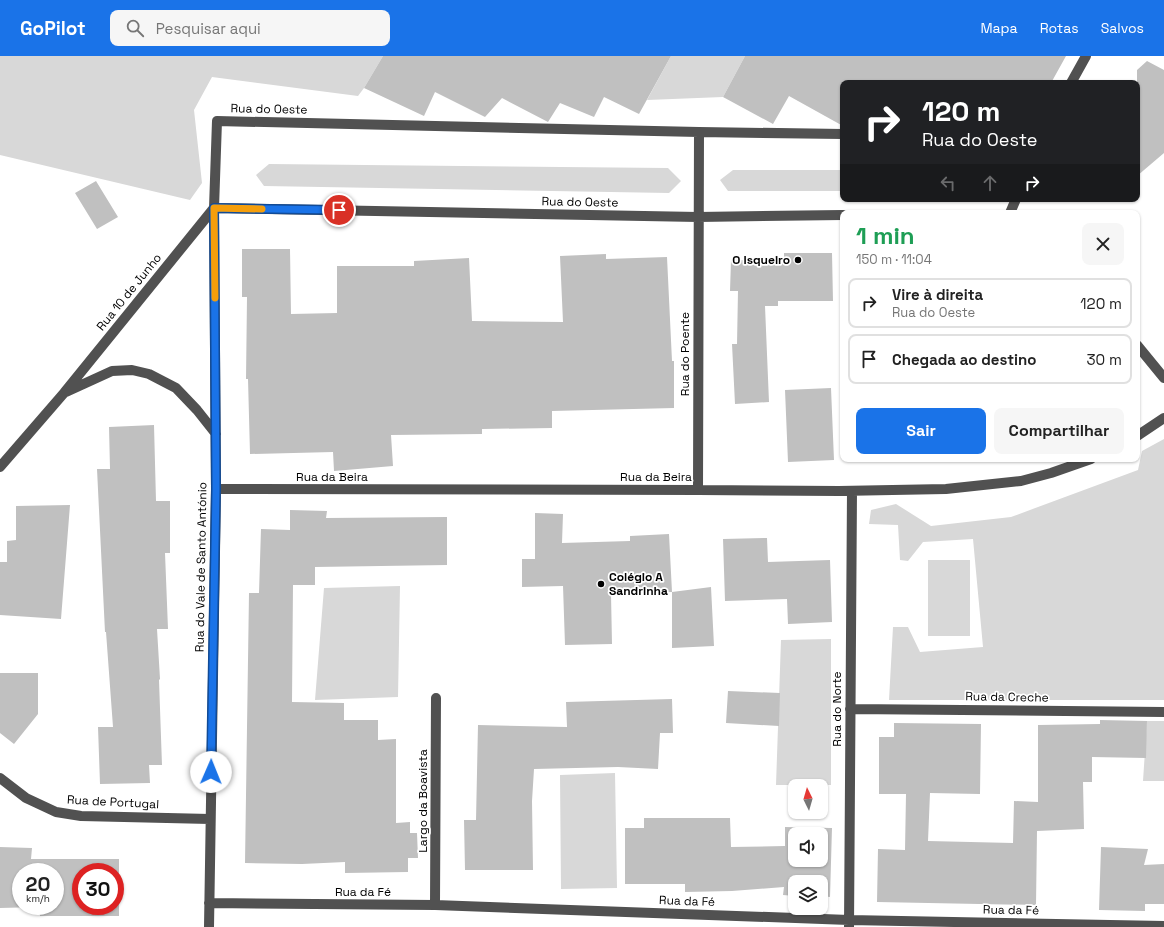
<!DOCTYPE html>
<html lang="pt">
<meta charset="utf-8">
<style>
:root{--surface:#fff;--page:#f6f6f6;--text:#222;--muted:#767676;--line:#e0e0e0;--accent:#1a73e8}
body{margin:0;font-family:"Space Grotesk",sans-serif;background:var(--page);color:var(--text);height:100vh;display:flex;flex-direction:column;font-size:15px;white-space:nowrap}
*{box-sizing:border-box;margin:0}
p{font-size:13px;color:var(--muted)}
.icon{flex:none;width:22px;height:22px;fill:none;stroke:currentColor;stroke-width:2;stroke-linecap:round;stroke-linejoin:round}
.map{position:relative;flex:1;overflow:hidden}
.drawer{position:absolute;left:840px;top:154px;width:300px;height:252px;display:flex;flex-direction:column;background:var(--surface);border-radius:8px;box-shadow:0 1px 3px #0004}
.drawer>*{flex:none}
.hud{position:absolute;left:840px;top:24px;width:300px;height:122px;border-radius:8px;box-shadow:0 1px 3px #0004;background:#202124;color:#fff;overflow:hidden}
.needle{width:26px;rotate:355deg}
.fabs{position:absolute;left:788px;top:723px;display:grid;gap:8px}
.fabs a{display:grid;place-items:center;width:40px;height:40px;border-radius:8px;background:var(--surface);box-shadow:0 1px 3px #0004;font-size:20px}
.speed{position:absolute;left:12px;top:807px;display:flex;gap:8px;font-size:20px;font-weight:700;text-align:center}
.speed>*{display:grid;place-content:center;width:52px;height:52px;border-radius:50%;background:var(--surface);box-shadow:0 1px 3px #0004;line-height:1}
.speed small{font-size:10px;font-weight:400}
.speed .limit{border:6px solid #d22;background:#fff;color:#111}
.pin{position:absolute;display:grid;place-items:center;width:34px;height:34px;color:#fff;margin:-17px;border:2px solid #fff;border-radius:50%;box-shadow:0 1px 4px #0007}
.me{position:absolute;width:44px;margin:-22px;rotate:1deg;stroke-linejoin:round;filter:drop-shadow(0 0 3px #0008)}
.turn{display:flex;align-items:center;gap:14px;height:84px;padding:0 16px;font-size:18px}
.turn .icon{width:52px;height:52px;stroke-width:2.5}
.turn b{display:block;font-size:28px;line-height:34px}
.lanes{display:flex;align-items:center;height:38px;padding:0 16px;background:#0003;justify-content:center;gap:20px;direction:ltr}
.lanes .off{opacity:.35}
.round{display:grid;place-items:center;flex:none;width:42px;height:42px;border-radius:8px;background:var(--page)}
.headline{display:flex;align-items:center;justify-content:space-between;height:68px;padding:0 16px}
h1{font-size:24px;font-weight:700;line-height:30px;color:#1e9e55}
.button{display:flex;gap:8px;margin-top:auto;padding:8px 16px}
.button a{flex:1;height:46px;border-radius:8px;background:var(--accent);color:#fff;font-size:16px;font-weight:700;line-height:46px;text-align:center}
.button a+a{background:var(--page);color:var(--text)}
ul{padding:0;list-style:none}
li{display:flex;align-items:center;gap:12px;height:50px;margin:0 8px 6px;padding:0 8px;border:2px solid var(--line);border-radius:8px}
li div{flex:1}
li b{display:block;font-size:15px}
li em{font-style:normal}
header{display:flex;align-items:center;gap:24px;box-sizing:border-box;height:56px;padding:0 20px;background:var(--accent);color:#fff}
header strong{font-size:19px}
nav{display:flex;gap:22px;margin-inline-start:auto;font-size:14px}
.search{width:280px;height:36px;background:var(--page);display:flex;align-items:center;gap:10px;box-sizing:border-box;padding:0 14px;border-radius:8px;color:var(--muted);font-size:15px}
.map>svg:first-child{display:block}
</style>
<header>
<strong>GoPilot</strong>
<div class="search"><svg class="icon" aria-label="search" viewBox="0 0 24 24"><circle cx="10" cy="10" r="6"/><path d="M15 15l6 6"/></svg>Pesquisar aqui</div>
<nav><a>Mapa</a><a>Rotas</a><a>Salvos</a></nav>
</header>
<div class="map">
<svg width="1164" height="871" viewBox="0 0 1164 871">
<rect width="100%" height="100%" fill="#fff"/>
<path fill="#d8d8d8" d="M0,0h383l-19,32 -6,8 -146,-19 -18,33 8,73 -12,17 -190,-45z
M671,0h74l-22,41 -76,3z
M269,108l399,4 13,13 -12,12 -405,-7 -8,-11z
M733,114h110v21h-115l-8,-11z
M1164,383v261h-275l4,-73h15l12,25 63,-5 -10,-108 -50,3 -15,19 -8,-1 -2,-35 -29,-1 2,-14 25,-6 35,22 80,-9 127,-47 4,-19z
M928,504h42v76h-42z
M400,530l-2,111 -83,3 9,-112z
M831,583v146h-55l5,-145z
M1147,665h17v60h-21z
M615,717l2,115 -56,1 -1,-114z"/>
<path fill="#c0c0c0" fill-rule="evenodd" d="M383,0h288l-32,58 -35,-17 -10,20 -34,-14 -12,19 -46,-24 -17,19 -50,-25 -11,24 -60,-28z
M745,0h321l-15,27h-208v43l-54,-30 -16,28 -50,-27z
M1147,5l17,9v83l-27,23v-106z
M96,125l22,36 -21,12 -22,-36z
M242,193h48l1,65 46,-1v-47h77v-5l55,-3 3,63 91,1 -3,-66 46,-2v5l61,-2 5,104h2v47l-122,3v17l-70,1v5l-91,1 2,31 -59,5 -1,-19 -83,2 -2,-75h-2l1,-82h-5z
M784,197h48l1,48h-55v5h-13l4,96 -34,2 -3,-60h5l1,-53h-8l1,-31 53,1z
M831,332l3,72 -46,2 -3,-72z
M154,369l2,76h14v52h-5l3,76h-11l3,50 -1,1 3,85h-13l1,18 -50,1 -2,-57h15l-7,-95h-1l-8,-163h13l-1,-42z
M70,449l-9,114 -61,-4v-53h7v-21l9,-1v-34z
M290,454l37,1 -1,7 121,-1v48l-132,2v18h-22l-1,117 52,1v17h34v20l18,-1v84l14,-1v11h7l1,25h-10v14l-63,1v-11l-43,2 -57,-1 4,-270h10l2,-64 29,1z
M535,457l28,1 -1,29 68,-2v-5l39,-2 3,58 -61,2 1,50 -47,1 -2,-59 -41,1v-28h13z
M767,482l1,24 62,-2 2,62 -44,2 -1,-25 -62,2 -2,-62z
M711,531l3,59 -42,2v-56z
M0,617h38v41l-24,30 -14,-11z
M728,635l52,2 -1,33 -53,-3z
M672,643l1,34h-13l-2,36 -40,-2 -84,2 -2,32 1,69h-68l-1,-50h12l2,-95 89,2 -1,-25z
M1100,664l47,1 -1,37 -54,-1v25h-9l1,47 -47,2 -1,74 -159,-3 1,-53 27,1 1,-56h-27v-57h15v-14l87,1 -1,70 -50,-1 -2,48 85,2 1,-42 24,1v-77l62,-1z
M644,762h86l1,29 54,-1v-19l47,1 -2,69 -9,-1v-14h-26v14l-12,-1 1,-8 -52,4 -47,1v-8h-60v-56h19zM795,778h26v26h-26z
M0,791l32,1 -1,11h88v57h-79l-1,-9 -39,1zM21,816h34v34h-34zM81,816h34v34h-34z
M1101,791l47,2 -4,16 20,-1v40h-19v7l-46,-1z"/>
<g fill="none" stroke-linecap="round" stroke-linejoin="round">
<path stroke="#515151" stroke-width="10" d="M1071,27l15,-27
M214,152l484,9 145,-2
M1010,157l6,-14
M1137,289l27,33
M66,336l46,-21 20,-1 17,4 27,14 21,22 19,24
M1137,380l27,-18
M0,411l64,-74 150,-185
M216,433l482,1 141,1 107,-2 75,-8 30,-8 40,-14
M698,434l1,-358
M850,653l314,3
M0,722l26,20 30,14 25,4 129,3
M209,847l226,2 414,15 315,6
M435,849l1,-207
M209,871l7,-438 -2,-281 3,-87 482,11 144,2
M849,871l3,-436"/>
</g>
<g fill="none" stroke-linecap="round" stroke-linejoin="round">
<g stroke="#114b97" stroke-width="10">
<path id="route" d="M211,716l5,-283 -2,-281 125,2"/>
</g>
<use href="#route" stroke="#1a73e8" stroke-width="7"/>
<path stroke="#f59e0b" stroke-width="7" d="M215,242l-1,-90 48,1"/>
</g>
<g fill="#000" stroke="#fff" stroke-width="1.5">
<circle cx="798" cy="204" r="4"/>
<circle cx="601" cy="528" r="4"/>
</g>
<g text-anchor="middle" stroke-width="3.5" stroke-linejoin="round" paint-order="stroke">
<g font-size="12" fill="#000" stroke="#fff">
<text transform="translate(269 53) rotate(1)" y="4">Rua do Oeste</text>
<text transform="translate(580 146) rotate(1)" y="4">Rua do Oeste</text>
<text transform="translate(129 236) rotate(-51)" y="4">Rua 10 de Junho</text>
<text transform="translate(685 298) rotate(-90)" y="4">Rua do Poente</text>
<text x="332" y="425">Rua da Beira</text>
<text x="656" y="425">Rua da Beira</text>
<text transform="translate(201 511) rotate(-89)" y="4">Rua do Vale de Santo António</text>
<text transform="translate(1007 641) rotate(1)" y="4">Rua da Creche</text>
<text transform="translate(837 653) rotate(-90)" y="4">Rua do Norte</text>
<text transform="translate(423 745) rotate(-90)" y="4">Largo da Boavista</text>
<text transform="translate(113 746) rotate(3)" y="4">Rua de Portugal</text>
<text x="363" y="840">Rua da Fé</text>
<text transform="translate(687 845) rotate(2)" y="4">Rua da Fé</text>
<text transform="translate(1011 854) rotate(1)" y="4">Rua da Fé</text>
</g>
<g font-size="12" font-weight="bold" fill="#000" stroke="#fff" text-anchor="end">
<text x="790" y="208">O Isqueiro</text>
<text x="609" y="525" text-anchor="start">Colégio A<tspan x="609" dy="14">Sandrinha</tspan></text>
</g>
</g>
</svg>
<div class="fabs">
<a><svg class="needle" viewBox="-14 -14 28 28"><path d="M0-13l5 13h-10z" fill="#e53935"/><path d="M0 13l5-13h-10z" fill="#767676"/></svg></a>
<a><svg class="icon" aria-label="sound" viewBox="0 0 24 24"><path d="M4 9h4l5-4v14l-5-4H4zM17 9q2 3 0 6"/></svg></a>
<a><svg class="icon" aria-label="layers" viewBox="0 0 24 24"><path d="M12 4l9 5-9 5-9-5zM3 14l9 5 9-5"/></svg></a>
</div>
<div class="speed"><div>20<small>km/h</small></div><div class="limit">30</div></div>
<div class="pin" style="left:339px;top:154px;background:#d93025"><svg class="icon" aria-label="arrive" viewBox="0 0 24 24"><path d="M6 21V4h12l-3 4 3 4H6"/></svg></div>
<svg class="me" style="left:211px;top:716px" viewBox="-20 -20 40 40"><circle r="19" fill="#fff"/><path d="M0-13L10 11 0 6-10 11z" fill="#1a73e8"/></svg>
<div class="hud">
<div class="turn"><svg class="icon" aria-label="right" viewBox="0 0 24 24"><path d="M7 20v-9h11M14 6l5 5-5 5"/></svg><div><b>120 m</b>Rua do Oeste</div></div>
<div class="lanes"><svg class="icon off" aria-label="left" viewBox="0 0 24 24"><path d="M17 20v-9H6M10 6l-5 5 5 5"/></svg><svg class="icon off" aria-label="ahead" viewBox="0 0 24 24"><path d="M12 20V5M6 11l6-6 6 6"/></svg><svg class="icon" aria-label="right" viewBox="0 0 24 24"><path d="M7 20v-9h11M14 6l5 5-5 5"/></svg></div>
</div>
<section class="drawer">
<div class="headline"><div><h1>1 min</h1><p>150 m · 11:04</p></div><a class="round"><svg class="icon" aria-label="close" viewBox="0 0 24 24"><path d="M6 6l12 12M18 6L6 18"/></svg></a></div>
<ul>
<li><svg class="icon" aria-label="right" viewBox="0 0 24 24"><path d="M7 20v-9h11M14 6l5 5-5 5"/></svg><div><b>Vire à direita</b><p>Rua do Oeste</p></div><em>120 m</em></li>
<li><svg class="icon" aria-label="arrive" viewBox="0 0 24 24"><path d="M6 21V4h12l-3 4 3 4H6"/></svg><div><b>Chegada ao destino</b></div><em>30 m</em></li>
</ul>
<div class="button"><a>Sair</a><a>Compartilhar</a></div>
</section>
</div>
